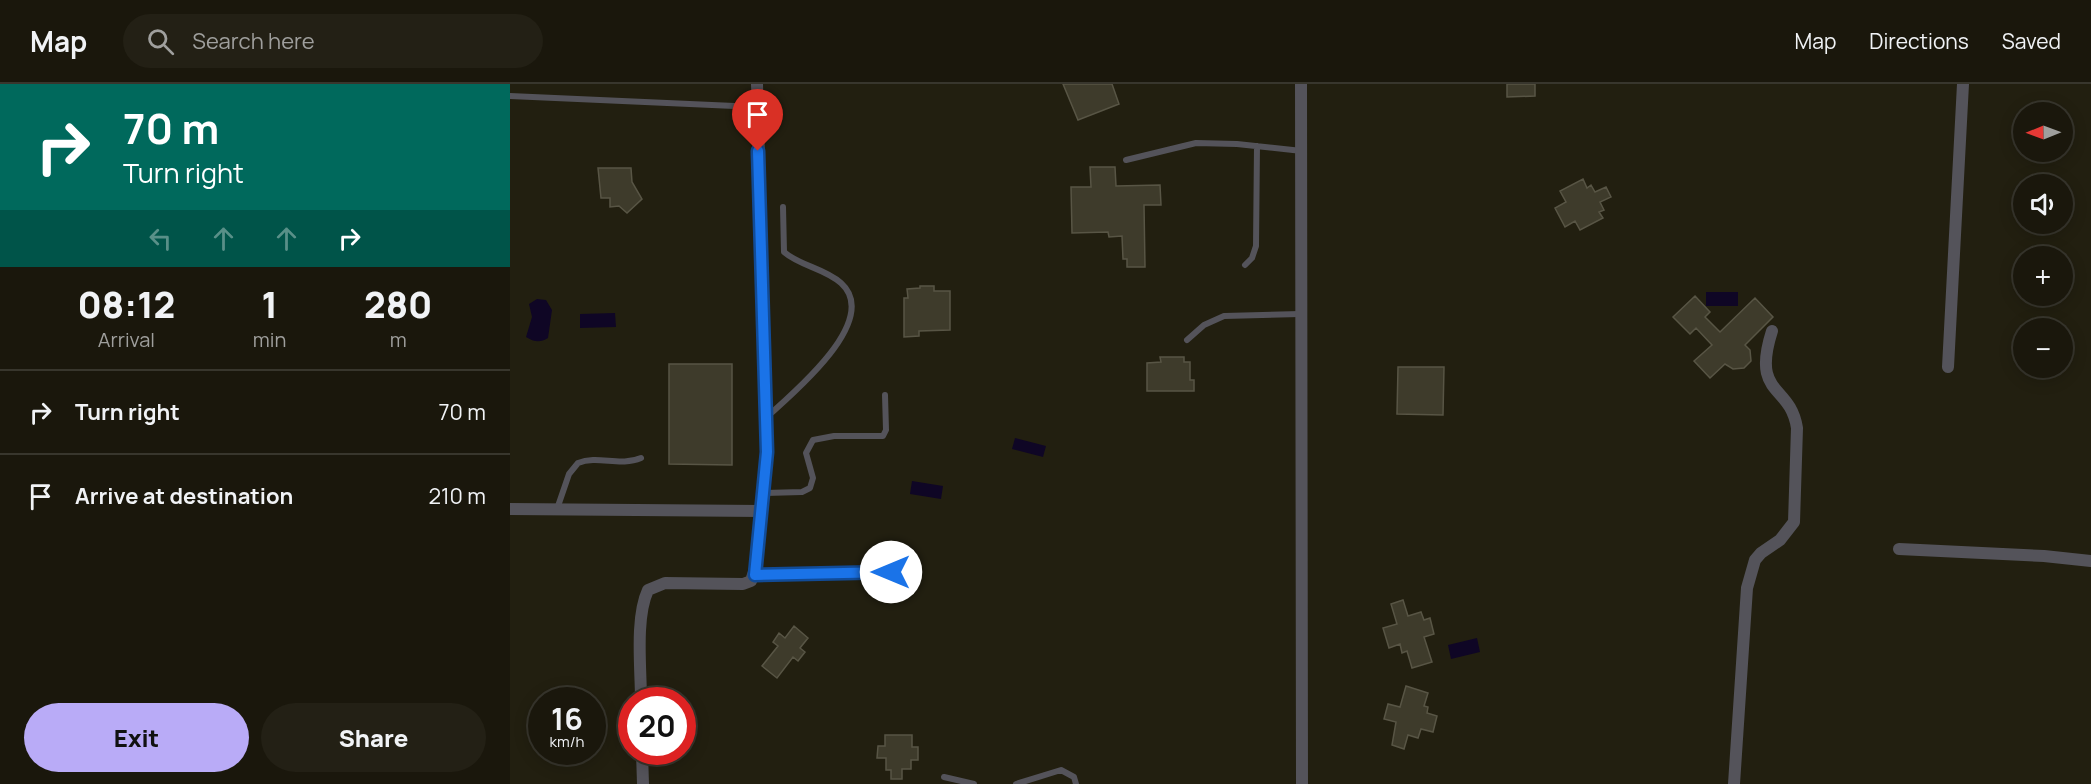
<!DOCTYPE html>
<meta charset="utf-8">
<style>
:root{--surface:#1a170c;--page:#232015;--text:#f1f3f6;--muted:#9f9f9d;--line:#38362d;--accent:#b9abf7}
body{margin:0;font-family:Manrope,sans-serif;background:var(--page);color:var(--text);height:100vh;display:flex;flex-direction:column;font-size:22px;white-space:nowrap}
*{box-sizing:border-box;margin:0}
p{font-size:20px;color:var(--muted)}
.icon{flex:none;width:33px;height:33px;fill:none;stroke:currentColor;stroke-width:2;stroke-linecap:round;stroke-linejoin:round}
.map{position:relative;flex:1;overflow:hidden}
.details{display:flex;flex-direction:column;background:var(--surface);width:510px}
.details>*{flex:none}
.guide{background:#00695c;color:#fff;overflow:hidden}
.needle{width:39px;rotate:269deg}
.controls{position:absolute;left:1503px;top:18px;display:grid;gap:12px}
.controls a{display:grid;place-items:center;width:60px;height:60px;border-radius:50%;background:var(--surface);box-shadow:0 3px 15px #0003,0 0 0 2px var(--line);font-size:30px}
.speed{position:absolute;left:18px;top:603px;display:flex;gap:12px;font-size:30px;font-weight:700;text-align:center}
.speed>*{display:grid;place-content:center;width:78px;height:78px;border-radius:50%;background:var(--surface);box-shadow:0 3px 15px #0003,0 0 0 2px var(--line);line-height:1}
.speed small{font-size:15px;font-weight:400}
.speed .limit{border:9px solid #d22;background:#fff;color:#111}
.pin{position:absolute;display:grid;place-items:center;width:51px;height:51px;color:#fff;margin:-62px -26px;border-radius:50% 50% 50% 0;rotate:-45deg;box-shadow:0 0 6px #0007}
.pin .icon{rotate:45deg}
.me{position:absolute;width:66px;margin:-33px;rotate:270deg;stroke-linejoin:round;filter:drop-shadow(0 0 4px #0008)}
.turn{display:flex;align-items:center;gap:21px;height:126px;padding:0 24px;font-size:27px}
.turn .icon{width:78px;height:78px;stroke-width:2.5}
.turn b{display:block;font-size:42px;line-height:51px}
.lanes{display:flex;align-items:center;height:57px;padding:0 24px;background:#0003;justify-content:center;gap:30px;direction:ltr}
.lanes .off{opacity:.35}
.eta{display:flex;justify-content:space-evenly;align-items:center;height:102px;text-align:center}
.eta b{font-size:36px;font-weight:800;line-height:42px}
.primary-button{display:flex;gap:12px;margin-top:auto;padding:12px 24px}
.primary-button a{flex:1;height:69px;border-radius:36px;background:var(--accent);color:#111;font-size:24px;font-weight:800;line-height:69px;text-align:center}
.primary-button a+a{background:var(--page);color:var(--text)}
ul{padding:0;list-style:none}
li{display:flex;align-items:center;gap:18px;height:84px;padding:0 24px;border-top:2px solid var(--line)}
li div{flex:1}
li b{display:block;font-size:22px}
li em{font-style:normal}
header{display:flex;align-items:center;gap:36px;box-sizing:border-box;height:84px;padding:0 30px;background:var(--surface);border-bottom:2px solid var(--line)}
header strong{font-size:28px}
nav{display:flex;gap:33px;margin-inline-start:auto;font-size:21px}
.search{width:420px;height:54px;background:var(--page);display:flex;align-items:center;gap:15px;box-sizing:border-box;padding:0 21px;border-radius:33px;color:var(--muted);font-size:22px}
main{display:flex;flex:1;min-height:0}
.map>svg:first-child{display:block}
</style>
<header>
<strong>Map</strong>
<div class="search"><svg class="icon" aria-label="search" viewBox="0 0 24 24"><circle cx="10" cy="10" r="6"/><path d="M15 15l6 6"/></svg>Search here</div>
<nav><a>Map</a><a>Directions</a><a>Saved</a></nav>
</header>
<main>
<section class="details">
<div class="guide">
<div class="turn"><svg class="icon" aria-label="right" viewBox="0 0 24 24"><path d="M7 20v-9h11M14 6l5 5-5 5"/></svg><div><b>70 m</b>Turn right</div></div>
<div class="lanes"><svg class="icon off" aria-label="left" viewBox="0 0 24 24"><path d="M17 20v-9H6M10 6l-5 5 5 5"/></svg><svg class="icon off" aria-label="ahead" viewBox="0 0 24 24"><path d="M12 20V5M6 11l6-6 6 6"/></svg><svg class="icon off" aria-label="ahead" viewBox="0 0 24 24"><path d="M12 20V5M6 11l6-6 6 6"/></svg><svg class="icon" aria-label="right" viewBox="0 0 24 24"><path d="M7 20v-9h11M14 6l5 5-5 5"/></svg></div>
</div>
<div class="eta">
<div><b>08:12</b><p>Arrival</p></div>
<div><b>1</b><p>min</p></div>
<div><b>280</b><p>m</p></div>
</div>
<ul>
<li><svg class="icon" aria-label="right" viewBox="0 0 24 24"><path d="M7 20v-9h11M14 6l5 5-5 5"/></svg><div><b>Turn right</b></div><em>70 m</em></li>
<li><svg class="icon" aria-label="arrive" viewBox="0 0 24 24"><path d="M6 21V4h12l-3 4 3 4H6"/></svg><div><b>Arrive at destination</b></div><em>210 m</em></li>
</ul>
<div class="primary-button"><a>Exit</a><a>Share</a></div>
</section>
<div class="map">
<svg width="1581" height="700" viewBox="0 0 1581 700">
<rect width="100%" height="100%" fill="#221f10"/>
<path fill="#0f0625" d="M1196,208h32v14h-32z
M27,215l9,1 6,10 -4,28c-8,5 -14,4 -22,-1l6,-20 -3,-13z
M105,229l1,14 -36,1v-14z
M505,354l31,8 -3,11 -31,-8z
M402,397l31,5 -2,13 -31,-5z
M967,554l3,14 -29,7 -3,-14z"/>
<path fill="#3e3b2b" stroke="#585545" stroke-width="1.5" d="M553,0h49l7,20 -41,16z
M997,0h28v12l-28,1z
M580,83h25l1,19 44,-1 1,20h-17l1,62h-18v-8h-4l-1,-23 -13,1 -1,-5 -36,1 -1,-46h20z
M88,84h33l1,14 10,17 -15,14 -8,-7 -9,1v-9h-9z
M1073,95l4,9 4,-3 4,7 11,-5 5,10 -11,5 4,8 -5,2 4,6 -23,12 -5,-9 -10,6 -10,-19 11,-6 -6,-11z
M410,202h14v5h16v39l-31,1v5l-15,1v-39h4l-1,-9 13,-1z
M1185,212l15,16 -5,5 15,15 35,-34 18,19 -28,28 5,5 1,11 -7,7 -11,1 -8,-5 -15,14 -16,-17 18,-16 -16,-17 -6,6 -17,-17z
M650,273h24v5h6v18h4v11h-47v-28l14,-1z
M159,280h63v101l-63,-1z
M888,283h46l-1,48 -46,-1z
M893,516l5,16 13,-4 3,8 6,-2 4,16 -10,3 8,25 -20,6 -5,-17 -5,2 -2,-9 -11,4 -6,-20 14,-4 -6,-20z
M284,542l14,12 -8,10 5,4 -7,9 -5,-4 -16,21 -15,-12 16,-20 -5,-4 6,-9 6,5z
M896,602l22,7 -4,13 4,1 -1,6 10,3 -4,16 -12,-3 -3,9 -10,-3 -4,14 -12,-4 4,-23 -12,-3 4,-15 12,3z
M375,651h27v12h6v13h-7v9h-9v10h-11v-9h-5v-12h-9l1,-12h7z"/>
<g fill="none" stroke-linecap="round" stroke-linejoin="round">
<path stroke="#54535a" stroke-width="6" d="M0,12l247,11
M616,76l70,-17 41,1 65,7
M735,181l7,-7 4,-12 1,-100
M677,256l17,-15 20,-9 76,-2
M258,332c25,-23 114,-96 73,-133 -17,-15 -41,-17 -57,-31l-1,-45
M255,409l37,-1 8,-4 3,-10 -7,-25 7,-13 21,-4h49l3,-6 -1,-35
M47,425l12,-35 9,-11c20,-8 42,4 63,-5
M245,491l136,-3
M434,693l30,7
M506,700l45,-14 13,7 2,7"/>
<path stroke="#54535a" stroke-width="12" d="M791,0l1,700
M1438,283l15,-283
M0,425l252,2
M1389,465l145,7 47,5
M131,616c0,-31 -6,-82 7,-110l17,-7 78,1 8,-3 5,-15 11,-114 -10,-368
M132,668l1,32
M1224,700l13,-196 8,-28 6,-7 19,-13 14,-18 3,-94c-7,-45 -46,-31 -25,-97"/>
</g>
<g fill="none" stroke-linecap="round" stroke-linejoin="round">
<g stroke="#114b97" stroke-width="15">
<path id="route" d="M248,67l9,301 -12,123 136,-3"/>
</g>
<use href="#route" stroke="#1a73e8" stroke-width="10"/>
</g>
</svg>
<div class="controls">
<a><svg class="needle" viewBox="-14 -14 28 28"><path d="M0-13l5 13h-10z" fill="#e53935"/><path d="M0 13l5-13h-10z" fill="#9f9f9d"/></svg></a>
<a><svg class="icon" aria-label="sound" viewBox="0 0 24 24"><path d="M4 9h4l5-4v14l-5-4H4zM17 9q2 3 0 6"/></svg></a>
<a>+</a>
<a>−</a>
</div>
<div class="speed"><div>16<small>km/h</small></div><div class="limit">20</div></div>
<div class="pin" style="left:248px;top:67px;background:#d93025"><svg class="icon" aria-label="arrive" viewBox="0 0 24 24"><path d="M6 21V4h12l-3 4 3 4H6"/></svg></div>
<svg class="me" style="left:381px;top:488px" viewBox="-20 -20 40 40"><circle r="19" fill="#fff"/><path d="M0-13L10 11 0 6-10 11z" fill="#1a73e8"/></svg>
</div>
</main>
